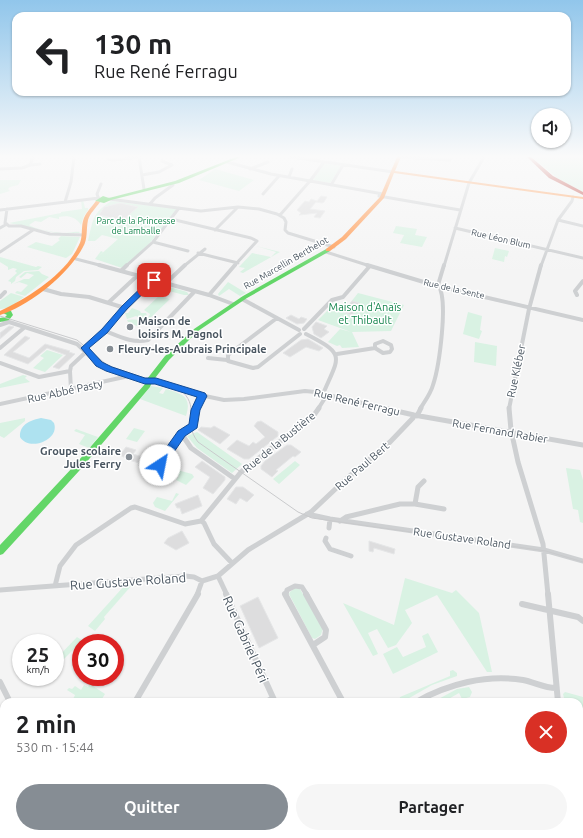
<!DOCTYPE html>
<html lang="fr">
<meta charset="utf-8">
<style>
:root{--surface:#fff;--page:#f6f6f6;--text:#202124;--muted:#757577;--accent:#868d94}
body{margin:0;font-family:Ubuntu,sans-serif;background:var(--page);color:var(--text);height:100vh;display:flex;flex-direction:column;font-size:15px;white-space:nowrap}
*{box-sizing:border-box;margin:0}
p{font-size:13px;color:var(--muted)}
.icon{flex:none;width:22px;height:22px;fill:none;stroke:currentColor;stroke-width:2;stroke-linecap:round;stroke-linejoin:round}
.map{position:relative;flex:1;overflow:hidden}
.sheet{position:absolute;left:0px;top:698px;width:583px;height:140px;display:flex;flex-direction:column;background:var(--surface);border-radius:12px 12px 0 0;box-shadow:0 1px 3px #0004}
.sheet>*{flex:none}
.top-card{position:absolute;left:12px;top:12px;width:559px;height:84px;border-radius:12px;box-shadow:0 1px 3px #0004;background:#fff;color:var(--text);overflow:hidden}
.fabs{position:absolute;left:531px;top:108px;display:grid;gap:8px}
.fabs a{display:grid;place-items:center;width:40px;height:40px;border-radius:50%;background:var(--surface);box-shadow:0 1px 3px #0004;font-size:20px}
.speed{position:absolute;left:12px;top:634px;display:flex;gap:8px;font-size:20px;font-weight:700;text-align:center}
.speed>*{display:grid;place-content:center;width:52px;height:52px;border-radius:50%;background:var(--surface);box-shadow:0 1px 3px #0004;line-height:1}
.speed small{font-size:10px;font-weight:400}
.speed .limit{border:6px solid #d22;background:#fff;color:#111}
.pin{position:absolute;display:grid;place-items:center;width:34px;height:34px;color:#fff;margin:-17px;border-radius:8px;box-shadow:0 2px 6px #0006}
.me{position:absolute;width:44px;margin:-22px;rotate:34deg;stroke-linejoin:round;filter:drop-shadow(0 0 3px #0008)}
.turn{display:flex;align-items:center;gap:14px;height:84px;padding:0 16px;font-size:18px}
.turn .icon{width:52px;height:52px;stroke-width:2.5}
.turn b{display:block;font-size:28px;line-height:34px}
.round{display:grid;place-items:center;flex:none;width:42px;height:42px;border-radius:21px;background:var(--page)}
.headline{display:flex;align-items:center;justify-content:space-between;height:68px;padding:0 16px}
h1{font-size:24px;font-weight:700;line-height:30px}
.primary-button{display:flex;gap:8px;margin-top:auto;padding:8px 16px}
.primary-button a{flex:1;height:46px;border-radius:24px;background:var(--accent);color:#fff;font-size:16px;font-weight:700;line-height:46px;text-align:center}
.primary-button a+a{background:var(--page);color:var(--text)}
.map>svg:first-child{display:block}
</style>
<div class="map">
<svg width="583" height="838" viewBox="0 0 583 838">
<rect width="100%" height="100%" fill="#f4f4f4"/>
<path fill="#d9f2e3" d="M532,157h51v35l-26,-14z
M324,163l17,3 -11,17 -17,-3z
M215,169l39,11 -15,11 -40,-11z
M0,180h21l-3,5 -8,2 -2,2 2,2 -10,3z
M81,200h2l2,8h3v2l-4,6 -3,9c-5,-8 -13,-10 -22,-8v2l-10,-2 -8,5 -6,-1 -6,4c6,4 27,8 35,8 6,0 10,-2 16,-1l-1,1h-23l-47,-10 52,-10v-1l21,-3z
M111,201l66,8 -28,35 -27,24 -27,-9 6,-8 2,1 -4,4 19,-17 -16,-4 -7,6h-7c5,-19 3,-27 23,-40z
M396,226l21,3 -2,6 12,2 -5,10 -22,-4 4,-8 -11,-2z
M61,236l19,1 -8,17 -6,4 -39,-11 9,-5 16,4 8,-6 -2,-1z
M256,246l24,6 -37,21 -3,-1 5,-4 -6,-1 13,-14 19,4 5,-5z
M495,248l14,3 -2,6 -2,-1 -1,6 -12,-3z
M0,257l36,10 2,-1 4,1 -4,3 -14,1 -8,6 -1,4 -4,3v-2l-3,-1 9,-8 -2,-2 2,-2 -4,-1 -5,2v-3l-8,-5z
M39,271l3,3 7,3 -24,19 -10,-3 2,-2 4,1 7,-7 -9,-3 -6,2 11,-5h5l5,-4 -7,-2 -6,5 -2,-1 6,-5z
M228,282l18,11 -6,3 -11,-7 -10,7 -1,-2z
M156,283l31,9 2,3h-5l-26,-7 -8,7 -5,-2 6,-5 -3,-1z
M11,293l13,4 -15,11 -9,1v-8z
M358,293l46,12 -13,26 -39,1 7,15 -17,1 -2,-3 -3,1 -9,-4 12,-13 11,3 -33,-12 12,-12 13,4z
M159,296l11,3 -27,26 -6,1 -9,-4 -1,-2c8,-2 14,2 21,-2l2,-4 -6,-4z
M132,308l8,3 1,2h5l1,3 -6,3 -5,-3 -9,3 -2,-6h3z
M468,312l14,4 -2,14 2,1 -3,8 -16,-5z
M475,342l22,4 -1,20 -22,-4z
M47,350l16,5 -18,17 -12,-4 11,-10 -4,-2z
M23,375l4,1 -2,2 5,4 -30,6v-4z
M151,386l12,2 -4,5 4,1 3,-5c17,5 26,8 20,27l-46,-17z
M25,418v3l-21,17 -4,-2v-13z
M134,428l11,3 -8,11 -11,-3z
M76,429l19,7 3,1 -9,11 -10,-4 6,-9 -11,-4z
M197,432l45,32 -10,9 -35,-25 -10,-12z
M179,459v7l2,5 11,3 2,3 -8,8 -10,-5 3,-4 -6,-3 1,-3 -2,-1z
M295,461l5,4 -21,19 -6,-5z
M566,468l14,2 3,10v43l-3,-1 -2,-12 -5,-1z
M176,493l3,1 -14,17 -10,-4 -2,-4 4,-6 15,4z
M405,578l47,15 4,-3 23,23 13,59h-5l-50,-77 -32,15 7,13 -16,22 -8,3 -11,-19 -9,4 10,21 -5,2 -30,-53 51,22z
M125,585h7l-28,32 1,2 -10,12 -7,-5z
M295,588l5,1 23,39 -2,7 -6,4 -3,-1 -23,-44 1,-2z
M428,633l10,19 -45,22 -10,-20 14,-7 6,10 23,-10 -4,-11z
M77,637l8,5 -5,1 -25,25v-8z
M453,670l4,3v3l-25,9 -28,16h-5l1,-4 50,-21v-5z
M90,684l15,10 -5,8h-21l-6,-3 2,-4 -8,-5 2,-2 3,1 3,-3 6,4 3,-5 4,2z
M469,687l3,5 -2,5 -8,2 -3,-6 -16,9h-10l24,-13z
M565,692l18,5v28l-4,1v-24h-14l-2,-8z
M579,760l4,6v5l-2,1 2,5v46l-4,-27z"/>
<path fill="#aee2f0" d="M41,418l10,2 3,3c6,17 -25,29 -34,14 -1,-12 10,-17 21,-19z"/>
<path fill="#ddddde" stroke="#e5e6e7" d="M321,196l6,1 -3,5 -2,1 -6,-1 -6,7 15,2 -5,7 -6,-1 3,-4 -18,2 2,-2 -4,-3 8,-9 4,1 2,-3 6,2z
M120,203l18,4 -15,13 -24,-5 5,-8z
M352,301l7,2 -6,11 -1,1 -9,-3z
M291,315l8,4 2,-2 6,2 -3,4 -7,1 -11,-6z
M316,322l11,4 -3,3 5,3 -8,6 -7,-4 -2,-7z
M9,326l5,1 -14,12v-6z
M25,336l5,2 -17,14 16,6 16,-14 25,7 -1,1 6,2 -16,15 -6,-2 13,-12 -19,-7 -19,16 -24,-9z
M308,339l15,9 -4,3 -13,-4 -16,10 -7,-4 18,-13z
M261,421l17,11v4l-29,23h-5l-17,-10 10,-9 12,6 4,-4 3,2 9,-7 -11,-11 3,-4z
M214,426l16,9 -10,9 -22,-14 3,-3 10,1z
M287,445h4l10,7 -6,5 -2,-1 -17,14 2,1 -6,6 -11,-8v-3l4,-5z
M126,447l10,3 -3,4 13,4 -4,8 -4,-1 1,-2 -10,-3 -9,-5z
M202,461l23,16v3l-12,14 -10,-6 7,-11 -15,-10z
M236,487h7l11,8 -7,7 -7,-4 -4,6 -9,-5z
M198,495l4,11 -20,8 -2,-6h-3l-2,-4z
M182,531l7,12 -13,7 -12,-7 4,-5z
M369,541l26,8 -1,5 -20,-6 -1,4 -4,-1z
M258,597l20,41 -19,10 -19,-42z"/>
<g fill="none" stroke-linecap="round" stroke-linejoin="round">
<path stroke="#ced0d2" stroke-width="3" d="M33,157l-3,8 10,-1
M139,157l5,32
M292,157l101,15
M400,157l50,3
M108,159l5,1 26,-3
M227,162l44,12 112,20
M0,169l22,-1 8,-3
M250,169l18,-7
M142,175l17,-3 13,-7 -10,-4
M289,177l3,-8
M331,185l12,-20
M263,194l16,-18
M379,196l81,14
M98,197l-1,-3 4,-10
M109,199l92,12 37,-4 21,2 18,5 7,4 2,4 -1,8 3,3 46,14
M65,202l6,-20 3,-25
M150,204l5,-6 18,-13 -1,-1
M7,209l-2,14 4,3h12l29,8 34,1
M0,210l99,-12
M280,215l30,-34 14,-19
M171,219l80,19 6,3 -23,25
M558,220l25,6
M0,228l7,-4
M455,228l128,30
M215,230l23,-23
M153,242l35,9
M0,252l33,-22
M326,252l44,14
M198,253l40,10
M76,259l27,7
M126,266l27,-24 26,-34
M184,266l21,-17
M444,266l25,-83 15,-26
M541,266l17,-46 14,-19 1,-4"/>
<path stroke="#ced0d2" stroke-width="4" d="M99,265l110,30 24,9
M367,265l70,21 146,34
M121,271l6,-6
M166,283l19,-18
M43,289l18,5 28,3 36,11
M209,295l26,-30
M577,295l-2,-4 8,-10
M0,297l5,-5
M242,299l57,31
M108,303l30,-28
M277,318l-49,37v6l25,7 5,-1 42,-33
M3,320l74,24 21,20 19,9 24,7 16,1 48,15 19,4 20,-1 61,-8 10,1 73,17
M0,325l9,-3
M304,329l28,-29 11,-3 26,-30
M105,331c13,5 28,13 43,9l47,-49
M306,334c41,21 33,22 17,60
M383,341l8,4 1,4 -2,3 -7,1 -8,-5v-4z
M0,348l25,-21
M85,348c25,-21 46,-45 69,-68
M337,354l38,-6
M208,358l19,2
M0,363l39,14 31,-6 1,19
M70,371l1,-5 16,-15
M0,404l129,-28
M196,409l6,-13
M318,409l9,-14
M420,409c5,-8 11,-16 13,-24 6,-18 16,-86 5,-100l6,-20
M509,409l20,-100 12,-44"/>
<path stroke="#ced0d2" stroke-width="5" d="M383,408l31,7 169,30
M509,408l2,22 7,32 25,82 5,51
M417,416l4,-8
M181,433l10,15 44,31
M160,465l21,-32 12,-7 3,-18
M424,481l-6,6 -3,17 29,5
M307,514l23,5 214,31 39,11
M201,521l40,-49 73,-57 5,-7
M201,521l3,2 10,21 18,19
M340,521l6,-4 54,-13h15
M329,528l1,-9
M326,538l-1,3 5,8 21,7
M218,576l9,19
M55,586l5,-20 16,-21 55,-37 4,-1 50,17 16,-3
M0,590l185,-14 9,1 8,4 16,-5 30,-26 63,-38 34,-32 45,-38 23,-24 1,-3
M197,595l5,-14
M286,595l1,-5 8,-4 7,1 5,8"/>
<path stroke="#ced0d2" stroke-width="6" d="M226,594l49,108
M285,594l58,108
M306,594l20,36 -1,7 -12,8
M548,594l10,108
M522,604l56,13 5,4
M0,682l10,20
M135,702l63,-108
M266,702l7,-4
M416,702c32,-18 70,-28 107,-22 11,2 21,8 33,8
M73,834l2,4
M228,834l2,4
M334,834l2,4
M415,834l2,4
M578,834l1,4"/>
<path fill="#63d668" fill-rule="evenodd" d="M236,157h5l-62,26 -68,17 -7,3 -9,-2 8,-5 6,2 66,-17z
M328,248l2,1v2l-83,47 -49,33 -29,29 -17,22 -2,5 -71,84 -76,83 -3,1v-10l73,-78 72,-83 2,-5 18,-23 29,-27 49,-33z
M4,310l7,1 2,4 -4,5 -9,2v-4l5,-1 2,-2 -6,-3z"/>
<path fill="#ff974d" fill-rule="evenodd" d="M397,157h4l-6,14 188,26v2l-189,-26 -10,25 -38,41 -16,12h-4v-2l16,-12 38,-40z
M96,201l4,1c-4,6 -10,11 -12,18 -2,9 0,19 -5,27 -14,27 -54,59 -83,68v-4c28,-13 66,-37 79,-66 4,-7 2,-16 4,-24 2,-8 8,-13 13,-20z"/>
<path fill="#b3261e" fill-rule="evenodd" d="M527,157h4l22,19 30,16v3l-34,-17z"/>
<path stroke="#c9cacc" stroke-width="1" d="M0,316l77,24 30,25 76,27c17,18 -1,29 15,50l100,70 14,6 234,33 37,11"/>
</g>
<linearGradient id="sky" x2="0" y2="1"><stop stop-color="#91c6eb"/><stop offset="0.57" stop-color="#fafafa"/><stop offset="1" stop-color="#fafafa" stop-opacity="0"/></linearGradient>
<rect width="583" height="274" fill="url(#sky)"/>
<path fill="#1a73e8" stroke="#114b97" d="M151,278h5l1,2 -30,29 -20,24 -18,15 13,14 10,5 33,11h11l49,15 2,3 -7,14 -3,18 -12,8 -22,32h-7l-1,-3 1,-3 22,-31 11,-7 2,-14 6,-13 -42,-13h-10l-39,-13 -10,-5 -15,-18 21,-19 20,-23z"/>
<g fill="#868d94" stroke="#fff" stroke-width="1.5">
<circle cx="130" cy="327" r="4"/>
<circle cx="110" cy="349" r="4"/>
<circle cx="129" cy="457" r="4"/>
</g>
<g text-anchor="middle" stroke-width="3" stroke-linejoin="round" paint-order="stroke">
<g font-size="9" fill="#17864f" stroke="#fff">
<text x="136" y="224">Parc de la Princesse<tspan x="136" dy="10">de Lamballe</tspan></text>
</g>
<g font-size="9" fill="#4a5661" stroke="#fff">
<text transform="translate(501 239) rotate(13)" y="3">Rue Léon Blum</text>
<text transform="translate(286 263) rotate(-30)" y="3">Rue Marcellin Berthelot</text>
<text transform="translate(454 289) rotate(13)" y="3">Rue de la Sente</text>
</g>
<g font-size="11" fill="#17864f" stroke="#fff">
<text x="365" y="311">Maison d'Anaïs<tspan x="365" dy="13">et Thibault</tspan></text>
</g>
<g font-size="11" font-weight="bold" fill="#4a5661" stroke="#fff" text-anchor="start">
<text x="138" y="325">Maison de<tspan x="138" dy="13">loisirs M. Pagnol</tspan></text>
<text x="118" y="353">Fleury-les-Aubrais Principale</text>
<text x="121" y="455" text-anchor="end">Groupe scolaire<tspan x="121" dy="13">Jules Ferry</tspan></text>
</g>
<g font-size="11" fill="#4a5661" stroke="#fff">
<text transform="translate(516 371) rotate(-78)" y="4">Rue Kléber</text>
<text transform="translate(65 391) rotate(-12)" y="4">Rue Abbé Pasty</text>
<text transform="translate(357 402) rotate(13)" y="4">Rue René Ferragu</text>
<text transform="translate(500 431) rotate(10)" y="4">Rue Fernand Rabier</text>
<text transform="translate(279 442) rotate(-39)" y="4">Rue de la Bustière</text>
<text transform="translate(362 466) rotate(-41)" y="4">Rue Paul Bert</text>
<text transform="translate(462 538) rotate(8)" y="4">Rue Gustave Roland</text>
</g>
<g font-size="13" fill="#4a5661" stroke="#fff">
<text transform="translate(128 581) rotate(-4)" y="5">Rue Gustave Roland</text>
<text transform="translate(246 639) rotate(66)" y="5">Rue Gabriel Péri</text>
</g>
</g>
</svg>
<div class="fabs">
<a><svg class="icon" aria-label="sound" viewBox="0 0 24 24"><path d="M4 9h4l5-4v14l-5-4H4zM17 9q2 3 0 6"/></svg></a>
</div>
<div class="speed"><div>25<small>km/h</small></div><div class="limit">30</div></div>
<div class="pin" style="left:154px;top:280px;background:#d93025"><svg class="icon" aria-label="arrive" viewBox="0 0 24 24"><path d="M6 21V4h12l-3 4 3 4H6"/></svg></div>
<svg class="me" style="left:160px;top:465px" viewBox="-20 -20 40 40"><circle r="19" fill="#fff"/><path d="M0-13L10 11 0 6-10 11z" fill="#1a73e8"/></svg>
<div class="top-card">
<div class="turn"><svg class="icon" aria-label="left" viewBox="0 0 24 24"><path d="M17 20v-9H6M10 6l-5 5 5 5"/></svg><div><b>130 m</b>Rue René Ferragu</div></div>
</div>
<section class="sheet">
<div class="headline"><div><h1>2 min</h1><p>530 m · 15:44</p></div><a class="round" style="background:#d93025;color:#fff"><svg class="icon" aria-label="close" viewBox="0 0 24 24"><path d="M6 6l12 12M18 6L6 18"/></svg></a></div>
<div class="primary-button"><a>Quitter</a><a>Partager</a></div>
</section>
</div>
